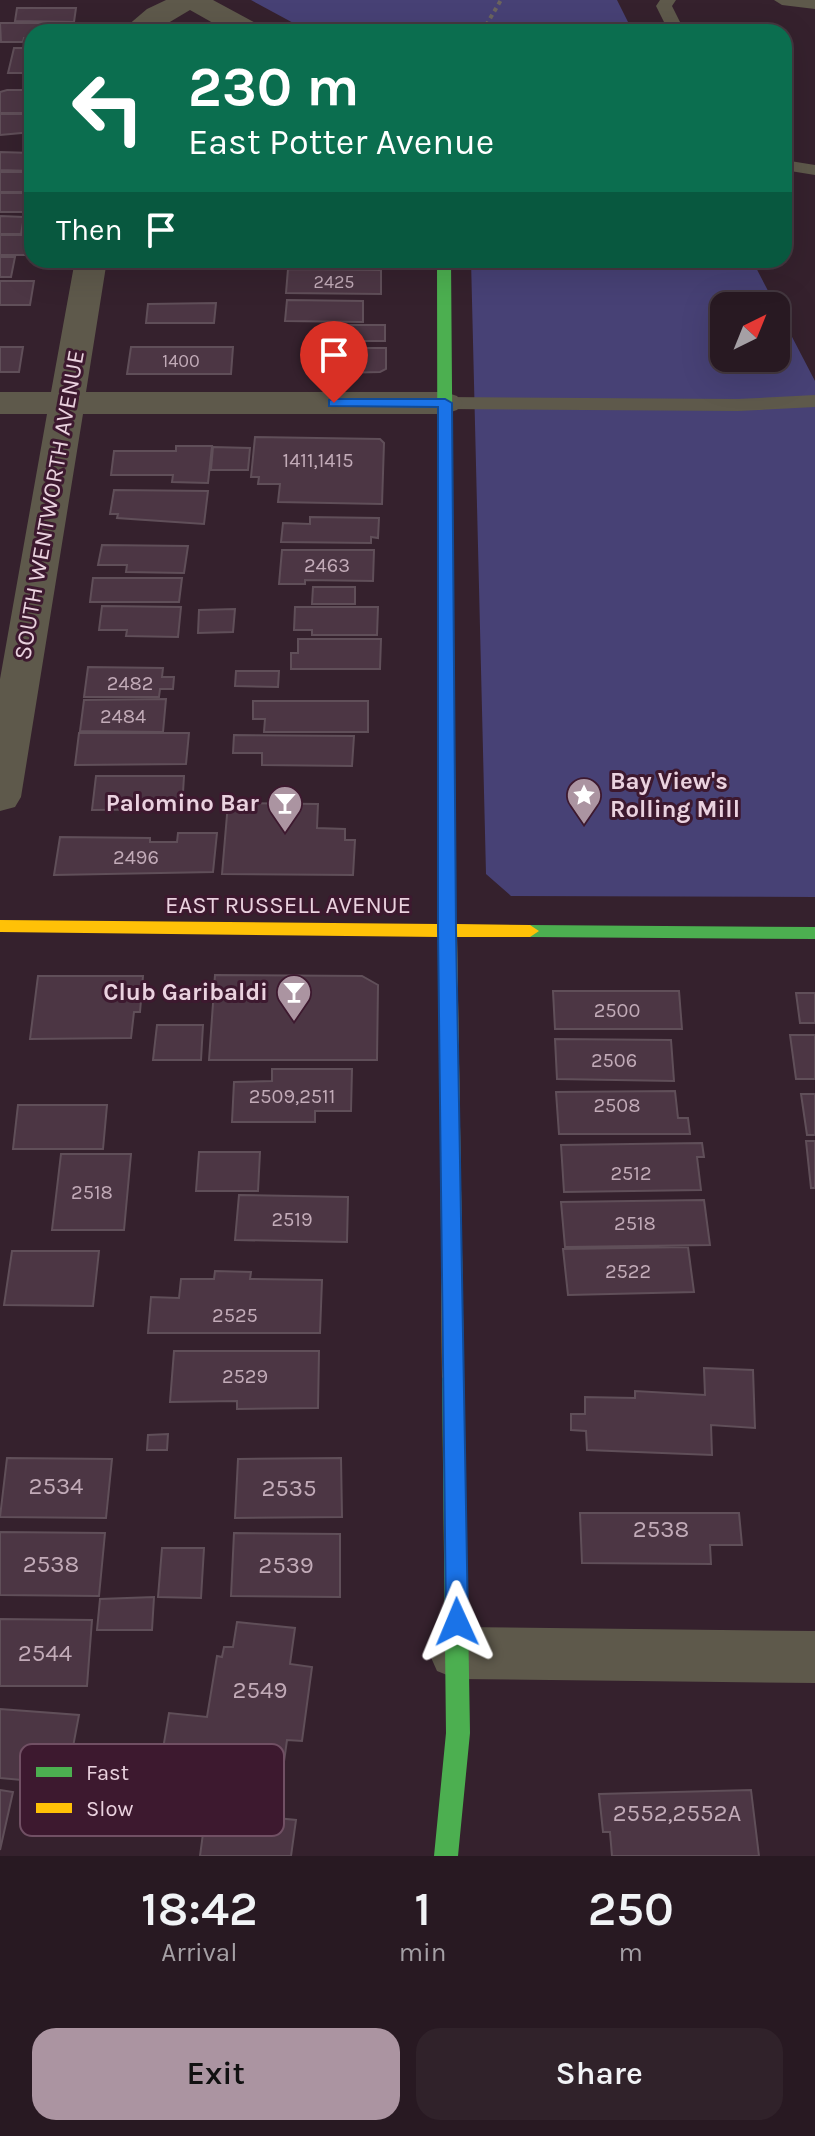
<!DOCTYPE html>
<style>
:root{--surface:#281922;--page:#30222a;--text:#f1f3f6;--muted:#a5a0a5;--line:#443840;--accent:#ab94a1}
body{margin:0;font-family:Karla,sans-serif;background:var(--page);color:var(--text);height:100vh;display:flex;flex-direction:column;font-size:30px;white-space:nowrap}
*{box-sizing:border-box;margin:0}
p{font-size:26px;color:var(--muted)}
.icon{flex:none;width:44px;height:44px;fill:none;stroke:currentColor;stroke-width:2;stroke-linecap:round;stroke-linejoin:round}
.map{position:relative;height:1856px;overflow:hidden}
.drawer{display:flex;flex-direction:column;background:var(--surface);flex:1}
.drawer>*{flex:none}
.banner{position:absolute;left:24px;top:24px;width:768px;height:244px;border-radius:24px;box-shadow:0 8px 32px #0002,0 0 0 2px var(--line);background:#0b6e4f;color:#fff;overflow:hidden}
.needle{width:52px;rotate:43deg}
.fabs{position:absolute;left:710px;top:292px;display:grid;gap:16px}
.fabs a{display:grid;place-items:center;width:80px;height:80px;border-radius:16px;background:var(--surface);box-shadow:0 8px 32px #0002,0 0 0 2px var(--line);font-size:40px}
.pin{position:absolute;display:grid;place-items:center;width:68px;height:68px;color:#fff;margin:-82px -34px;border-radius:50% 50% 50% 0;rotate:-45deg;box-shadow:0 0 8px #0007}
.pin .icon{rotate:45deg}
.me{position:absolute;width:88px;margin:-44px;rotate:359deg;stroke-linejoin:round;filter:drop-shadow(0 0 6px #0008)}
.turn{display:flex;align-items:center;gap:28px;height:168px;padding:0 32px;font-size:36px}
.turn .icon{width:104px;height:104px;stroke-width:2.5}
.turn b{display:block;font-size:56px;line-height:68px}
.then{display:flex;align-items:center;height:76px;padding:0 32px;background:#0003;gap:16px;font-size:30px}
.eta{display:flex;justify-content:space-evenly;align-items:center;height:136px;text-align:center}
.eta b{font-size:48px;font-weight:600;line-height:56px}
.button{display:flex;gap:16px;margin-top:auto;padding:16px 32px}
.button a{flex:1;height:92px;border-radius:24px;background:var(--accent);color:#111;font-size:32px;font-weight:600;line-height:92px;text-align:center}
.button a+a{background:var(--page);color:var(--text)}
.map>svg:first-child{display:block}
</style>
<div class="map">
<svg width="815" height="1856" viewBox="0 0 815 1856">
<rect width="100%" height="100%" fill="#35212d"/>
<path fill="#474175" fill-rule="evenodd" d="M251,0h366l16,32h-323z
M471,260h281l63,121v516l-304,-1 -25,-22zM724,306h52v52h-52z"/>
<path fill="#4c3644" stroke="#604f59" stroke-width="2" d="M17,8h59l-2,14 -59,-1z
M0,23h73l-2,9h-39v6h-8l-1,4h-22z
M14,48h18v25h-24z
M7,90h25v23h-32v-21z
M0,114h32v18l-32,3z
M0,152l32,1v18l-32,-1z
M0,172h32l-2,20h-30z
M0,193h29l-3,19h-26z
M0,216l24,1 -3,17h-21z
M0,235h30l-4,20h-26z
M0,257h15l-4,20h-11z
M294,260h54v8h-55z
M288,269l93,1v24l-95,-1z
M0,281h34l-4,24h-30z
M287,300l76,1v21l-78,-1z
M216,303l-2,20h-68l2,-19z
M324,325h61v16h-62z
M0,347h23l-4,25h-19z
M131,347h102l-2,27h-104z
M330,348h56v21l-6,3 -41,1 1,-12h-10z
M255,437l125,2 4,4 -2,61 -104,-2 2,-18h-22l1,-7h-8z
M176,446h36l-4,37 -36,-1 1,-7h-62l3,-24h62z
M213,447l37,1 -2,22h-37z
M114,490l94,1 -4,33 -87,-6 1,-4h-8z
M310,517l69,1 -1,20 -7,-1v6l-90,-1 2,-19 27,1z
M102,545l86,1 -4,27 -58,-1 1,-7h-29z
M282,550h92l-1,31 -68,-1v4h-26z
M93,578h89l-3,24h-89z
M313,587h42v17h-43z
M102,606l79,1 -3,30 -52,-1 1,-6h-28z
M295,607h83l-1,28h-65v-5h-18z
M235,609l-2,23 -35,1 1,-23z
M298,639h83l-1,30h-89v-16h7z
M88,667l75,1 -1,9h12l-1,12h-13l-1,8h-75z
M236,671h43l-1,16 -43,-1z
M166,699l-3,33 -83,-1 4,-31z
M253,701h115v31h-104l1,-13h-12z
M79,733h110l-3,31 -111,1z
M234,735l120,1 -2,30 -90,-1v-12h-29z
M96,776h88l-2,33 -90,1z
M228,803l90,1 -1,24 28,1v11h10l-2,35 -131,-1z
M178,833h39l-4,39 -159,3 6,-38 90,1v4h27z
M215,975l147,1 16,9 -1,75h-168z
M38,976h105l-3,36h-6l-3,26 -101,1z
M553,991h126l3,38h-127z
M796,993h19v30h-15z
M157,1025h46l-2,35h-48z
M790,1035h25v44h-19z
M555,1039l116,1 3,41 -117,-2z
M272,1069h80l-1,42h-36v11h-83l2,-40 38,-1z
M675,1091l3,27h10l2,16h-131l-3,-42z
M801,1094h14v41h-8z
M18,1105h89l-4,44h-90z
M806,1141h9v47h-4z
M702,1143l2,14h-7l4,33 -137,2 -3,-47z
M199,1152h61l-2,39h-62z
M61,1154h70l-7,76h-72z
M239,1195l109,2 -1,45 -112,-2z
M704,1200l6,45 -145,2 -4,-45z
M688,1247l6,45 -126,3 -5,-46z
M12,1251h87l-6,55 -89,-1z
M215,1271l36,1 -1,7 72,1 -2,53h-172l3,-36 28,1 2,-19h33z
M174,1351h145l-1,57 -81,1v-8l-67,1z
M704,1368l49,2 2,58 -44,-3 1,30 -125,-5 -1,-19 -15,-1v-16h14v-17l50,1v-7l70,4z
M168,1434l-1,16h-20l1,-15z
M7,1458l105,1 -6,59 -106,-1z
M341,1458l1,59 -107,1 3,-59z
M580,1513h159l3,32h-32l1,19 -129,-1z
M0,1532l105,1 -6,63 -99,-1z
M234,1533l106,1v63l-109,-1z
M162,1548h42l-3,50 -43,-1z
M154,1597l-2,33h-55l3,-31z
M0,1619l92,1 -5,66h-87z
M237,1622l58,6 -5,36 22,3 -10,74 -15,-1 -6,43 -49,-4 -4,19 -52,-5 5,-30 -20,-2 8,-48 38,4 10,-61 5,1 2,-10h9z
M0,1709l79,6 -13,69 -66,-6z
M0,1790l13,2 -13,58z
M751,1790l8,66h-147l-2,-24h-7l-4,-38z
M206,1811l90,9 -5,36h-91z"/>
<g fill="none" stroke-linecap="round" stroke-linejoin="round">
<path stroke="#6b645e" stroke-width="4" stroke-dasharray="4 4" stroke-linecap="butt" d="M482,32l19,-32"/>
<path fill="#5e594b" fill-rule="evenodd" d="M660,0h16l-4,6 13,26h-16l-13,-26z
M774,0h41v9l-33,-4z
M784,160l31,5v10l-31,-5z
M815,395v12l-77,4 -293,-2 -10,-6 10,-6 293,2z"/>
<path fill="#5e594b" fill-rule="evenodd" d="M166,0h47l48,26 5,6h-37l-39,-22 -37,22h-33l27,-23z
M75,260h32l-21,132h359l12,4 6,7 -6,7 -12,4h-362l-62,383 -6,10 -15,4v-132l47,-265h-47v-22h51z
M457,1627l358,4v52l-358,-4 -20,-8 -8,-18 8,-18z"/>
<path fill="#4caf50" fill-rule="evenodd" d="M437,260h14l5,631 -9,6 -9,-6z
M530,925l285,2v12l-285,-2 -9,-6z
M453,1368l7,3 4,6 6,356 -12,123h-24l12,-123 -4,-356 4,-6z"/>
<path fill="#ffc107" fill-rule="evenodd" d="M447,885l9,6v33l74,1 9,6 -9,6h-73l7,440 -4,6 -7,3 -7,-3 -4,-6 -3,-440 -439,-5v-12l438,4v-33z"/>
</g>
<path fill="#1a73e8" stroke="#114b97" stroke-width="2" d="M334,399h111l7,4 4,527 12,692 -3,7 -8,3 -8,-3 -3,-7 -8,-692v-523l-109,-1v-6z"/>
<defs>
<g id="sight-pin" transform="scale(1.8)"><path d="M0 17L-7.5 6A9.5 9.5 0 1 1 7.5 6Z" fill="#ab94a1" stroke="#3d192f"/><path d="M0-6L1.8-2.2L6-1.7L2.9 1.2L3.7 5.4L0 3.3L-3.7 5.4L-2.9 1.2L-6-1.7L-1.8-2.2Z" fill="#fff"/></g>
<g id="bar-pin" transform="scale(1.8)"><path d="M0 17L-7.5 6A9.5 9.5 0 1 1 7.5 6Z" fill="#ab94a1" stroke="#3d192f"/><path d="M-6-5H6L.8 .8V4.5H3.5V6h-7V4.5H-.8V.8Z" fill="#fff"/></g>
</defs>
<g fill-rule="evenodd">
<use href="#sight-pin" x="584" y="795"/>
<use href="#bar-pin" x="285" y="803"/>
<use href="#bar-pin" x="294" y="992"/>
</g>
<g text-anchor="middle" stroke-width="6" stroke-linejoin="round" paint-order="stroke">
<g font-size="18" fill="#c2abb8">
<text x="334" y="288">2425</text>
<text x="181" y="367">1400</text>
</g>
<g font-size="20" fill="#c2abb8">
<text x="318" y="467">1411,1415</text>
<text x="327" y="572">2463</text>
<text x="130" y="690">2482</text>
<text x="123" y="723">2484</text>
<text x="136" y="864">2496</text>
<text x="617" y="1017">2500</text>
<text x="614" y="1067">2506</text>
<text x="292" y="1103">2509,2511</text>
<text x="617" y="1112">2508</text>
<text x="631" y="1180">2512</text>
<text x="92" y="1199">2518</text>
<text x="292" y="1226">2519</text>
<text x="635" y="1230">2518</text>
<text x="628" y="1278">2522</text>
<text x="235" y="1322">2525</text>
<text x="245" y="1383">2529</text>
</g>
<g font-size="24" fill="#ead2df" stroke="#3d192f">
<text transform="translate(49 505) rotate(-80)" y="8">SOUTH WENTWORTH AVENUE</text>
<text x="288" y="913">EAST RUSSELL AVENUE</text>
</g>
<g font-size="24" font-weight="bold" fill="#ead2df" stroke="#3d192f" text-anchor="end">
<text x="610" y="789" text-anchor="start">Bay View's<tspan x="610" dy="28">Rolling Mill</tspan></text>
<text x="259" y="811">Palomino Bar</text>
<text x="268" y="1000">Club Garibaldi</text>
</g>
<g font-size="24" fill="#c2abb8">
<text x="56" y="1494">2534</text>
<text x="289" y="1496">2535</text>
<text x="661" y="1537">2538</text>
<text x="51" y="1572">2538</text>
<text x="286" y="1573">2539</text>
<text x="45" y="1661">2544</text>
<text x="260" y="1698">2549</text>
<text x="677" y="1821">2552,2552A</text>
</g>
</g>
<rect x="20" y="1744" width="264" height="92" rx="12" fill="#3d192f" stroke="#715064" stroke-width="2"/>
<rect x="36" y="1767" width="36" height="10" fill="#4caf50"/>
<rect x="36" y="1803" width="36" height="10" fill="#ffc107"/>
<g font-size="22" fill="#ead2df">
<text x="86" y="1780">Fast</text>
<text x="86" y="1816">Slow</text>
</g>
</svg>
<div class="fabs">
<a><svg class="needle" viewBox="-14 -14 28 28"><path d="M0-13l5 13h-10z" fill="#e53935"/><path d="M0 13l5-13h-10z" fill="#a5a0a5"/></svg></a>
</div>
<div class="pin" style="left:334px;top:403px;background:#d93025"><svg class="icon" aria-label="arrive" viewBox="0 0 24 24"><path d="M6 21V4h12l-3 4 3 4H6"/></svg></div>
<svg class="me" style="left:457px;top:1622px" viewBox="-20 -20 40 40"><path d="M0-17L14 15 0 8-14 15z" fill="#1a73e8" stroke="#fff" stroke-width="4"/></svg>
<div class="banner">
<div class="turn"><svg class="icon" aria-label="left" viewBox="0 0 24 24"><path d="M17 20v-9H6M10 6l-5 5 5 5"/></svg><div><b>230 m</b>East Potter Avenue</div></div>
<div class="then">Then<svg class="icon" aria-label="arrive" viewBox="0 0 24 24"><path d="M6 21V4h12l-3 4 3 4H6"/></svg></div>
</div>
</div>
<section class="drawer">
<div class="eta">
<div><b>18:42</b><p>Arrival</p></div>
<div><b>1</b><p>min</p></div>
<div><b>250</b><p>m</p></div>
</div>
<div class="button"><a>Exit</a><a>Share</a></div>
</section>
